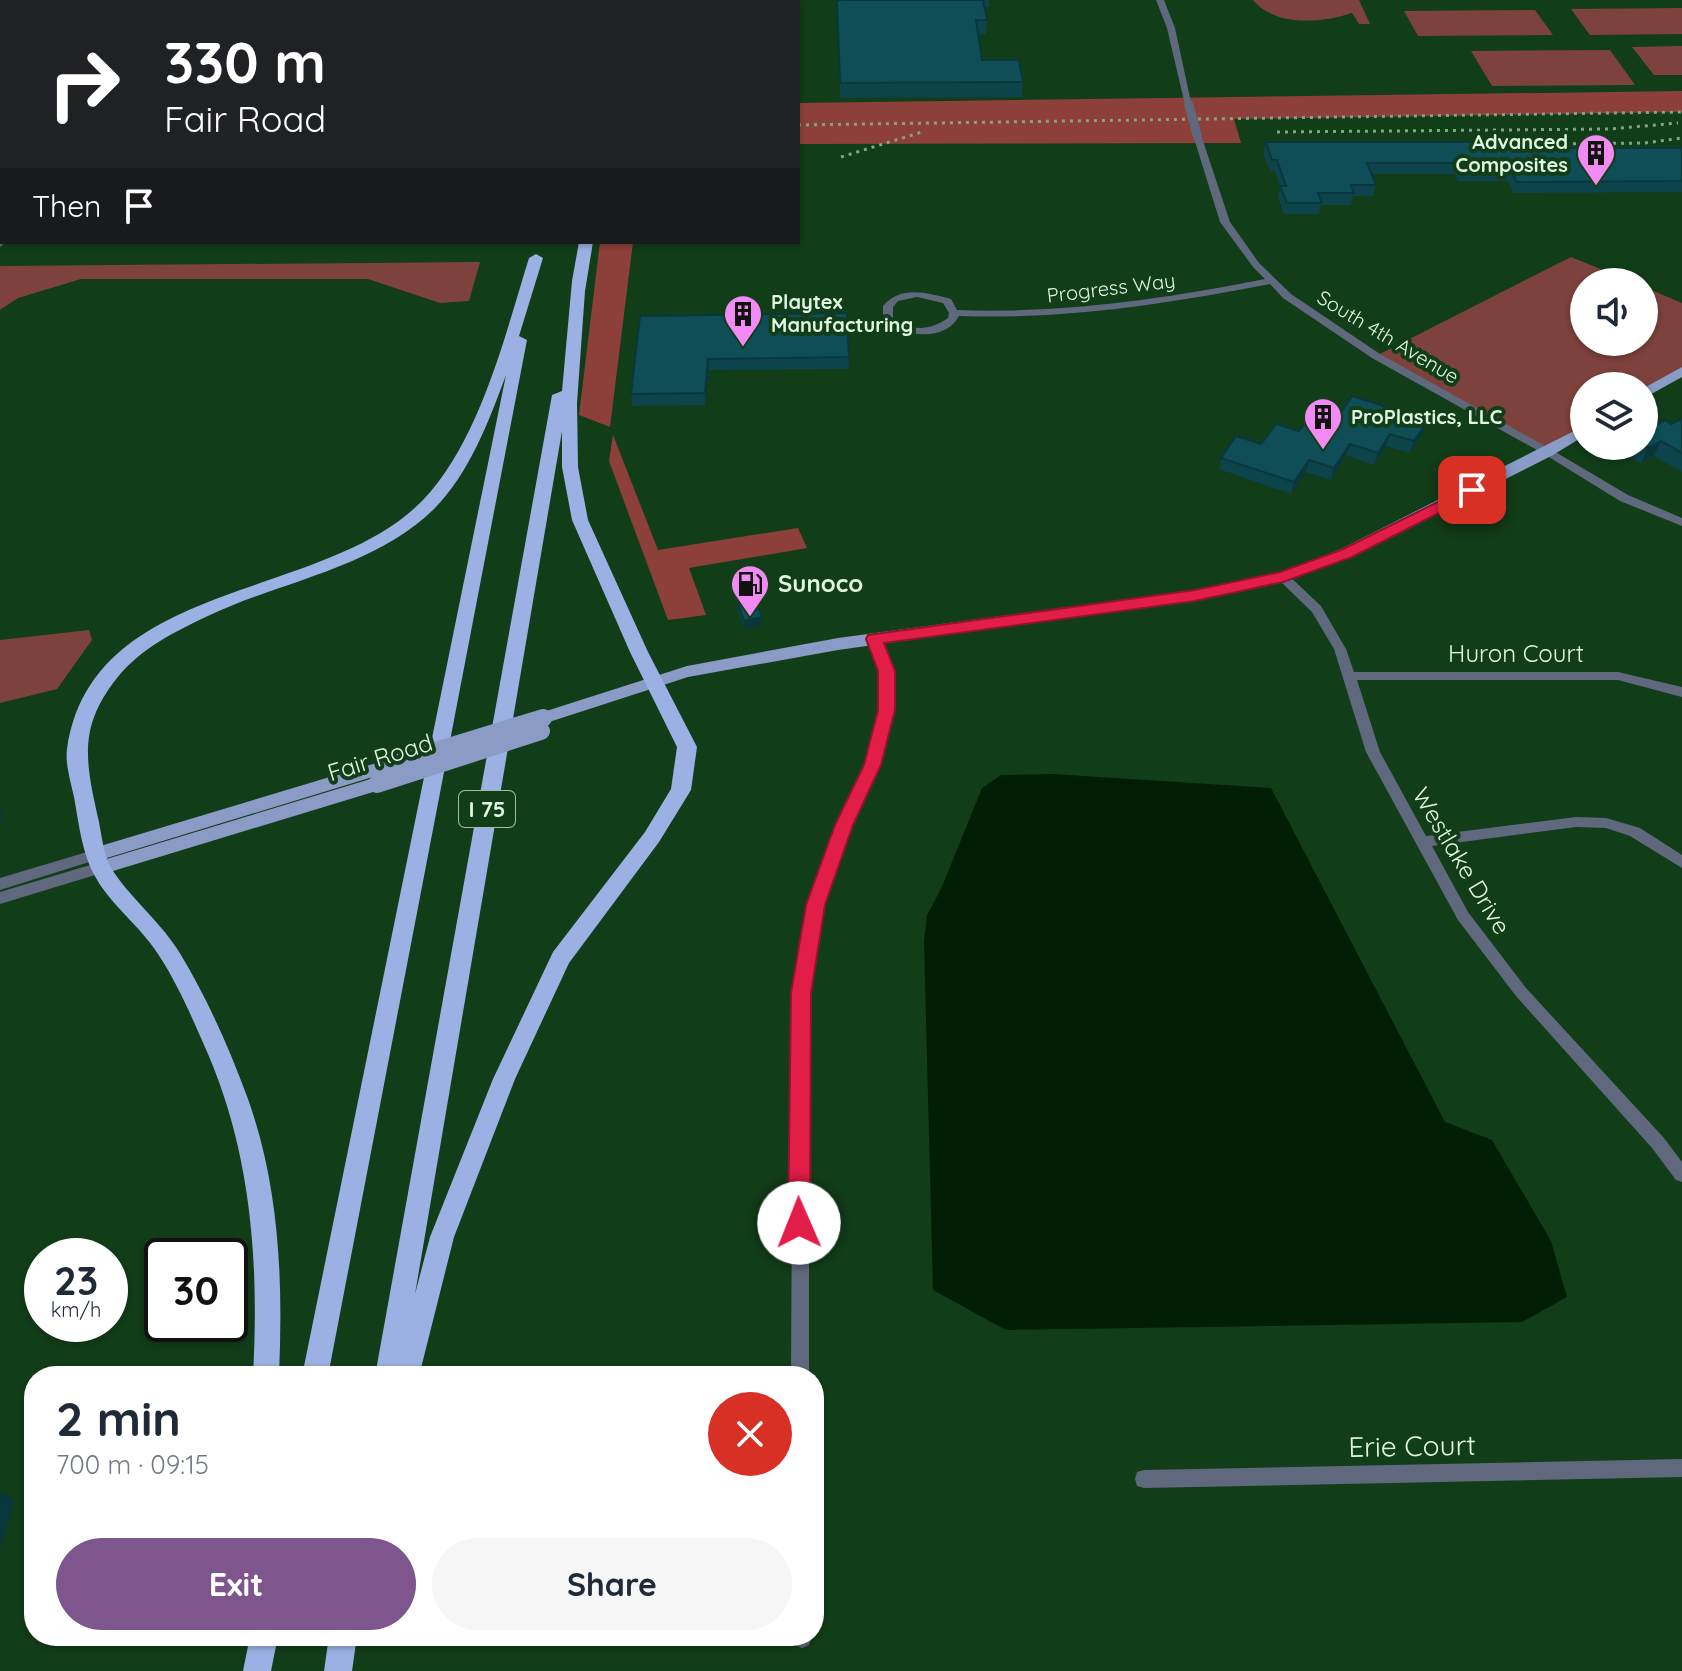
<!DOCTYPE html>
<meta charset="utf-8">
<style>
:root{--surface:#fff;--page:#f6f6f7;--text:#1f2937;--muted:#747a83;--accent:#7e558c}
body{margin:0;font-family:Quicksand,sans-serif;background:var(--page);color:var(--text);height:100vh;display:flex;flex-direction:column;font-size:30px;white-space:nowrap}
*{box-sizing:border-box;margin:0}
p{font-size:26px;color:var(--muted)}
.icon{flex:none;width:44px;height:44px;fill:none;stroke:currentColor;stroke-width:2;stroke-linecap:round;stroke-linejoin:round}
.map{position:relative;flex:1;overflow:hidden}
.details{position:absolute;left:24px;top:1366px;width:800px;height:280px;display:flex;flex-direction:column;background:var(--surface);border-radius:32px;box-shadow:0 2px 6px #0004}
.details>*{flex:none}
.guide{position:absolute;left:0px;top:0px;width:800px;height:244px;box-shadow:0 2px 6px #0004;background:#202124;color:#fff;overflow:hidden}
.buttons{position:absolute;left:1570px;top:268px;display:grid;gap:16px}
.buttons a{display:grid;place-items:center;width:88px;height:88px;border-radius:50%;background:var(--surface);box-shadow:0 2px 6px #0004;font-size:40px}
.speed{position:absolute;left:24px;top:1238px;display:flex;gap:16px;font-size:40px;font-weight:700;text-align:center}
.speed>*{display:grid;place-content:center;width:104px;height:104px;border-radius:50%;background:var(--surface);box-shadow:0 2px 6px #0004;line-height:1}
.speed small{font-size:20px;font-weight:400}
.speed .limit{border:4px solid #111;border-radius:12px;background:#fff;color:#111}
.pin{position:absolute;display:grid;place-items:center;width:68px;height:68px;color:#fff;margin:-34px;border-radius:16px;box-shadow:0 4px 12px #0006}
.me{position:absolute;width:88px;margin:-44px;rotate:359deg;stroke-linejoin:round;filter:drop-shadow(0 0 6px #0008)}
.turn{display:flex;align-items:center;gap:28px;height:168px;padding:0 32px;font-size:36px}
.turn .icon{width:104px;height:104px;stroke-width:2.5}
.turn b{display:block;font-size:56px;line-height:68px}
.then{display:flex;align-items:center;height:76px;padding:0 32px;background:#0003;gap:16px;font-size:30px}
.round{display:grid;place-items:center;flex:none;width:84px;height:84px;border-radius:42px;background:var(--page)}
.summary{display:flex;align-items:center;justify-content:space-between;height:136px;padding:0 32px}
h1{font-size:48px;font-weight:700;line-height:60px}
.primary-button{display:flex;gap:16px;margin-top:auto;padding:16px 32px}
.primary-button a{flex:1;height:92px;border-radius:48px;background:var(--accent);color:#fff;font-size:32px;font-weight:700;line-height:92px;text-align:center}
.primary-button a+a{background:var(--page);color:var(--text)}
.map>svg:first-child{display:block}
</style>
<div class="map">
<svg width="1682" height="1671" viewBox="0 0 1682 1671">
<rect width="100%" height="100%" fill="#123d19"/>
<path fill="#7d423c" d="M1253,0h106l11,24h-11l-7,-11c-29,10 -77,14 -99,-13z
M1682,8v26l-92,1 -19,-26z
M1535,10l18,25 -135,1 -14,-25z
M1682,46v29h-28l-22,-28z
M1610,50l25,35 -143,1 -21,-35z
M1571,257l61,25h-48v60h60v-55l38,16v68l-38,23v-8h-60v44l-36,22 -172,-96z
M480,262l-11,39 -29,2 -72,-24h-287l-63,19 -18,12v-44z
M89,630l3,10 -35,49 -57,14v-63z"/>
<path fill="#8d403a" d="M1682,91v21l-448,7 7,24 -443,1v-41z
M600,242h33l-23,185 -31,-12z
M613,435l45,115 140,-22 9,20 -118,20 17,47 -38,5 -59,-159z"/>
<path fill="#001e04" d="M1052,774l219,14 174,334 47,18 59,101 16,56 -45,25 -516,8 -73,-40 -9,-348 3,-27 14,-26 41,-101 19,-13z"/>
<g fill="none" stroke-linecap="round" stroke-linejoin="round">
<path fill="#5f687d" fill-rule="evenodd" d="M148,0h8l-9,2z
M1156,0h8l11,28 17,79 -7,-2 -18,-77z
M0,7h2v4h-2z
M1194,133l7,2 29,87 29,41 32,31 89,60 172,96 76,45 54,23v8l-62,-25 -76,-47 -172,-96 -89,-60 -13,-14c-104,20 -206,36 -311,32 -14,27 -58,21 -76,2v-12c18,-21 44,-13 68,-7l6,11c105,4 206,-11 308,-31l-12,-12 -33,-45 -27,-87zM917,297l26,6 6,10 -1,5c-18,13 -38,14 -55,-1v-10l5,-6z
M2,238v4h4l-6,5v-8z
M1283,573l4,1 34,32 25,43 8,23h264l64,15v10l-64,-17h-261l23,72 46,84 150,-19 30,1 34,10 42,27v13l-52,-32 -24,-8 -30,-1 -144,19 36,66 58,76 138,150 18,24v20l-6,-2 -24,-32 -136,-152 -58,-76 -92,-168 -32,-103 -22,-37 -33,-32 -2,-3 2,-3z
M874,635l6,4 12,32 1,39 -14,55 -28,60 -28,80 -14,88v383h-18l2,-383 16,-88 28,-80 28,-60 14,-55 1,-39 -12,-32z
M97,849l5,1 2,4 -2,4 -102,32v-12z
M100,862l5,2 2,4 -2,4 -105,32v-12z
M1682,1459v18l-538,11 -7,-2 -2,-7 2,-7 7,-2z
M792,1636h20l-3,9 -7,3 -7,-3z"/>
<path fill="#8a9cc6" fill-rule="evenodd" d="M1682,367v10l-38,21v-10z
M1584,426v10l-31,19 -202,102 -68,25 -88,18 -357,50 -150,27 -145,47 -8,-6 2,-4 150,-48 151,-28 357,-48 85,-17 61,-24z
M383,761l6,1 3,5 -3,5 -292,89 -6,-2 -3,-5 3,-5 6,-2z
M377,777l6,2 3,5 -3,5 -283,86 -6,-2 -3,-5 3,-5 6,-2z"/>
<path fill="#9bb1e3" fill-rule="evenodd" d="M586,0h12l-13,2z
M619,0h12v2h-12z
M579,242h14l-8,49 -8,112 1,64 10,53 60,132 49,95 -6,43 -32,52 -90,121 -54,116 -61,158 -35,139h-44l177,-981 10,-4 10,-110zM562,431v36l10,53 58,132 47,95 -6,42 -26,43 -92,120 -60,127 -63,158 -15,57z
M536,254l7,4 -24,78 8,4 -199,1036h-26l204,-1001c-17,46 -37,99 -72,134 -59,58 -151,72 -224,106 -34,16 -69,33 -93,63 -40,50 -31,86 -18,144 3,16 5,36 14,49 20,30 49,52 68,84 27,45 49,95 67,144 32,90 35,183 31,277h-26c6,-111 -1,-219 -45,-322 -15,-34 -30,-70 -50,-100 -18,-28 -46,-48 -62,-76 -14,-24 -17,-54 -22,-81 -3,-14 -9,-33 -7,-48 25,-172 258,-147 356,-249 57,-60 82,-165 106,-242z
M250,1636h28l-7,35h-28z
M329,1636h28l-5,35h-28z"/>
<path stroke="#83a386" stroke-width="3" stroke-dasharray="3 5" stroke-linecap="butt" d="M798,125l884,-13
M1277,132l333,-3 68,-6
M1469,145l176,-2 37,-5
M841,157l84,-26"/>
<path stroke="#5f687d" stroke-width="9" d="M1189,105l8,30"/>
<path stroke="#8a9cc6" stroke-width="18" d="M383,767l160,-49
M377,784l164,-53"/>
</g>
<path fill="#0d434a" d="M837,0h152v7h-4l2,13 -1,14h-8l4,26 41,22 -1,15 -182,1z
M1266,142l228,6h188v44l-168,1 -7,-12h-49l-3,-7h-83l4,11 -3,11h-20l-2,9h-30l-2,9h-35l-6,-17 2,-11 -5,-15h-5l-7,-18z
M847,313l2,56 -140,1 -4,35 -73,1 -1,-12 9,-78z
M1339,416l85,15 -14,22 -24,-7 -12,19 -28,-10 -15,25 -25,-8 -15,22 -72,-25 2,-11 78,-27z
M1682,419v53l-28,-16 -13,7 -16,-9 4,-8h15l27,-22z
M738,604l24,21 -17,4 -7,-17z"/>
<path fill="#0a373c" d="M708,359l1,11 -4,35v-12z
M1428,420l-4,11 -14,22 4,-12z
M1390,434l-4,12 -12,19 4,-12z
M1661,441l-7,15 -13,7 7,-15z
M1350,444l-4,11 -15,25 3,-12z
M1309,460l-3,12 -15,22 3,-12z
M762,617v8l-17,4 -1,-8z
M0,802l3,17 -3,1z
M2,1491l13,10 -15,48v-51z"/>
<path fill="#0f4e56" stroke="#0a373c" stroke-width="2" d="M837,0h146l4,20h-11l6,40h37l4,22 -183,1z
M1266,142h225l3,6h188v33l-165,1 -6,-12h-49l-4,-7h-91l9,22h-25l3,8h-36l4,10h-35l-7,-17h6l-9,-26h-5z
M847,313l2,44 -141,2 -3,34 -74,1 9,-78z
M1352,396l76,24 -14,21 -24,-7 -12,19 -28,-9 -16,24 -25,-8 -15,22 -73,-24 15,-22 25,8 15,-20 23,7 16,-23 24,8z
M1682,419v34l-21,-12 -13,7 -4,-2v-14l21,-12 6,4z
M755,600l7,17 -18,4 -6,-17z"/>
<path fill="#e11d48" stroke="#92132f" stroke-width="2" d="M1472,485l6,2v6l-126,64 -69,25 -88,19 -311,42 11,28v39l-14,55 -28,60 -28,80 -14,88 -1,230 -3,7 -8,3 -8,-3 -3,-7 3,-230 15,-88 29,-80 29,-60 14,-55v-39l-12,-32 2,-4 327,-45 85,-18 61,-22z"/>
<defs>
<g id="building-pin" transform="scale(2)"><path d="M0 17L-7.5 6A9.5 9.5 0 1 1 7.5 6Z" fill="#f28af3" stroke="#123d19"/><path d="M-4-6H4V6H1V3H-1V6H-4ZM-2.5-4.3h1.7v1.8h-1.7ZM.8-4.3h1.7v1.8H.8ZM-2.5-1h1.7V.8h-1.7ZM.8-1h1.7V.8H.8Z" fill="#111"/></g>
<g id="fuel-pin" transform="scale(2)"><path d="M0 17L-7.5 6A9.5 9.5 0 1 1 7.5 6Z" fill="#f28af3" stroke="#123d19"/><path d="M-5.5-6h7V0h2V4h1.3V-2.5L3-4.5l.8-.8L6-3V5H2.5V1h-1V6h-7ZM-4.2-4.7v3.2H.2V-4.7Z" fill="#111"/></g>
</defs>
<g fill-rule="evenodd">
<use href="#building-pin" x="1596" y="153"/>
<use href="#building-pin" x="743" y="314"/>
<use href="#building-pin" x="1323" y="417"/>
<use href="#fuel-pin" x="750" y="584"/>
</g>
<g text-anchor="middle" stroke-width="8" stroke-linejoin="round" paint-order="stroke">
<g font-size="20" font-weight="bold" fill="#e0f7e1" stroke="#123d19" text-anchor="start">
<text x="1568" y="149" text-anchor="end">Advanced<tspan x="1568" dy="23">Composites</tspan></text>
<text x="771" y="309">Playtex<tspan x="771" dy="23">Manufacturing</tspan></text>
<text x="1351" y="424">ProPlastics, LLC</text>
</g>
<g font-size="20" fill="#e0f7e1" stroke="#123d19">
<text transform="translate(1111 288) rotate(-7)" y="7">Progress Way</text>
<text transform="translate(1388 337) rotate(31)" y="7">South 4th Avenue</text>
</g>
<rect fill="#123d19" stroke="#a2bfa5" stroke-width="2" x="459" y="791" width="56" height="36" rx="6"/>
<g font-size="22" font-weight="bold" fill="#e0f7e1">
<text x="487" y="817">I 75</text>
</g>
<g font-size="24" font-weight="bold" fill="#e0f7e1" stroke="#123d19" text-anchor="start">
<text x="778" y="592">Sunoco</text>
</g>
<g font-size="24" fill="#e0f7e1" stroke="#123d19">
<text x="1516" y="662">Huron Court</text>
<text transform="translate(380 758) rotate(-17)" y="8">Fair Road</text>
<text transform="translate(1461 861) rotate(59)" y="8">Westlake Drive</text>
</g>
<g font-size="28" fill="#e0f7e1" stroke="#123d19">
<text transform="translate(1412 1446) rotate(-1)" y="10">Erie Court</text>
</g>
</g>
</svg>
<div class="buttons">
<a><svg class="icon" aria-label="sound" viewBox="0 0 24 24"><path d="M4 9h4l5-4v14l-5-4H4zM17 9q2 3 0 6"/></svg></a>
<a><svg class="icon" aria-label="layers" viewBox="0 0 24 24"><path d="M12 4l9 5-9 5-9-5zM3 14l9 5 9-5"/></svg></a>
</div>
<div class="speed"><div>23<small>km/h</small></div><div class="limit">30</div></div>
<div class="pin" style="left:1472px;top:490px;background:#d93025"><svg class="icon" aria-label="arrive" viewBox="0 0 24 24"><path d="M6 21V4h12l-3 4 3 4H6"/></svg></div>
<svg class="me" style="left:799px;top:1223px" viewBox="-20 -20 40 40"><circle r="19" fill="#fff"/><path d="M0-13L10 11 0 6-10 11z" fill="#e11d48"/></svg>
<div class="guide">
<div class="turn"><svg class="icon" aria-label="right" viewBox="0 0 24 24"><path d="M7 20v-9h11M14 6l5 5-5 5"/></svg><div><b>330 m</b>Fair Road</div></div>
<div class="then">Then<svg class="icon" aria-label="arrive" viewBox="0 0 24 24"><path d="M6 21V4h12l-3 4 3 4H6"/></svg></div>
</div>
<section class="details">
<div class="summary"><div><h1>2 min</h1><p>700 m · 09:15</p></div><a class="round" style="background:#d93025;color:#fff"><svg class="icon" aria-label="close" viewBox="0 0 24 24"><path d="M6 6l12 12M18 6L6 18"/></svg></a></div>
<div class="primary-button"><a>Exit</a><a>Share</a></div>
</section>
</div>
